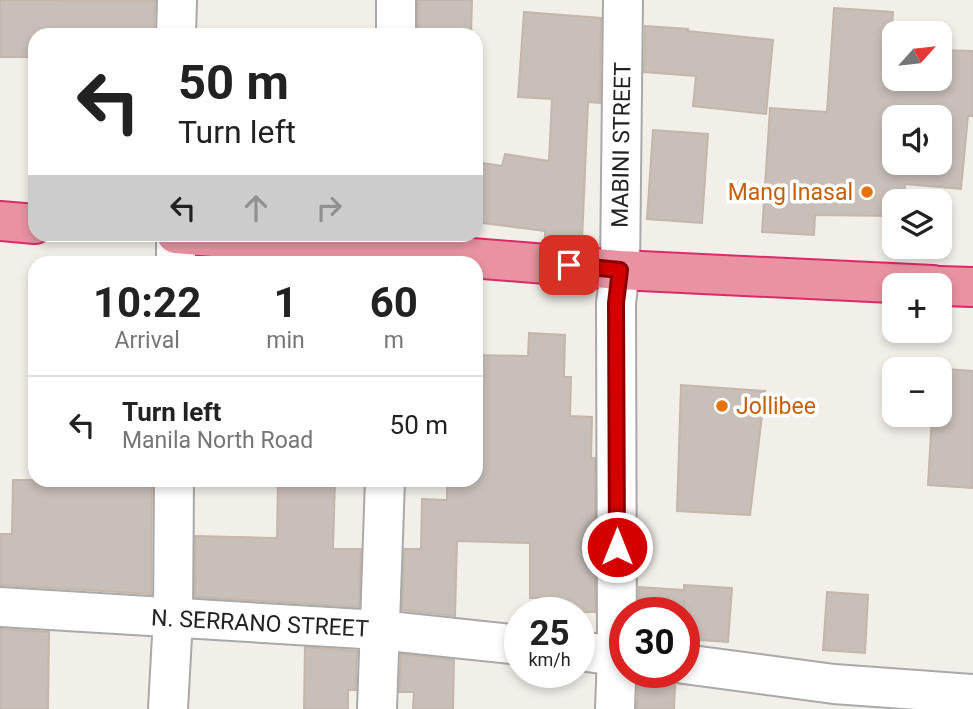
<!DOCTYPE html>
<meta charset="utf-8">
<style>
:root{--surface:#fff;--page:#f6f6f6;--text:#222;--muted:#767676;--line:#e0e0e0}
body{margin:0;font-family:Roboto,sans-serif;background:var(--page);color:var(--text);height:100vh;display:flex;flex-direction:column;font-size:26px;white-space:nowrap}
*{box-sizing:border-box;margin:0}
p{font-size:23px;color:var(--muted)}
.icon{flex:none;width:38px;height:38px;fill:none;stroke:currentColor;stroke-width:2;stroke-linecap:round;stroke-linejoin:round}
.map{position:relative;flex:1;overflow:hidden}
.side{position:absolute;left:28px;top:256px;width:455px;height:231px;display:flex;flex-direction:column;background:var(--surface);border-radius:21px;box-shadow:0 4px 10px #0003}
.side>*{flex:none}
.guide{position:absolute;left:28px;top:28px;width:455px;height:214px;border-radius:21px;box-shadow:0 4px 10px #0003;background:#fff;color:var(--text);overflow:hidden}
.needle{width:46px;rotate:63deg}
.tools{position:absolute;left:882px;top:21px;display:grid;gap:14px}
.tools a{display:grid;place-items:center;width:70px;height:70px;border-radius:14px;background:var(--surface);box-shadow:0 4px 10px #0003;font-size:35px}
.speed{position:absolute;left:504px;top:597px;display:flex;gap:14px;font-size:35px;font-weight:700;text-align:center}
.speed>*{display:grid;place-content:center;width:91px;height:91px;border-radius:50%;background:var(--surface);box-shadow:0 4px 10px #0003;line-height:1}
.speed small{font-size:18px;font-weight:400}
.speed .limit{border:10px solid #d22;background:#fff;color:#111}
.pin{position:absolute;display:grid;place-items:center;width:60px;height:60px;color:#fff;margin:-30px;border-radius:14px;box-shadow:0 4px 10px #0006}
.me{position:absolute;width:77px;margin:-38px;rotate:0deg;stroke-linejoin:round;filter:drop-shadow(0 0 5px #0008)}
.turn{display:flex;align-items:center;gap:24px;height:147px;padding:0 35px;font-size:32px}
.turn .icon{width:91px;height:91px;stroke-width:2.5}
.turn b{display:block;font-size:49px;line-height:60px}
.lanes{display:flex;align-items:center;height:66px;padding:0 35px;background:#0003;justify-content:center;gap:35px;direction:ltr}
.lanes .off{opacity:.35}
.eta{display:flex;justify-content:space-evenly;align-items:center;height:119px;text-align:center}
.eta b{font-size:42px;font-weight:700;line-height:49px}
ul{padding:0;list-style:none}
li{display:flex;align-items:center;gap:21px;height:98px;padding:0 35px;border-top:2px solid var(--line)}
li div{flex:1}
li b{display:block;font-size:26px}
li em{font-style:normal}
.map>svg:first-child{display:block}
</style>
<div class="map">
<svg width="973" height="709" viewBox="0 0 973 709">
<rect width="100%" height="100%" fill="#f2efe9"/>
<path fill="#c7bfb8" stroke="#c4b6ab" stroke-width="2" fill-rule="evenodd" d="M0,0l155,1 -1,34h-119v22h-35z
M418,0h54l-1,35h-53z
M834,8l59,4 -3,37h4v30h46v-29l33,1v65h-5l-7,73 -56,-5 -1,17h-10v15l-79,-1 -1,20 -52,-3 8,-124 57,4zM894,117h46v46h-46z
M524,12l77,6 -1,85 -12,-1 -6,139 -37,-2v-8l-69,-9v-60l26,4 3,-12 44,7 3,-62 -34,-2z
M645,26l43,3 -1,2 86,9 -7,74 -73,-8 3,-30 -52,-4z
M653,130l55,4 -6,89 -55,-4z
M529,333l36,2 -1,42h7l-1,39 22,1 -1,41h4v154h-55v-14h-10v-55l-73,-2 -2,75 -53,-6 2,-61h17l1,-50 25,1v-20h29v-125l52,1z
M934,368l39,3v117l-45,-3 4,-70h8v-46z
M681,385l84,6 -15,124 -73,-4z
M13,480h139l-1,114 -151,-9v-51h12z
M278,480h57l-2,69h28l-2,58 -164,-10v-61l82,2z
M684,585l48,3 -4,54 -44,-3v-39v12h-45v-25l45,3z
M827,592l41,3 -3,58 -42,-3z
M0,629l49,3 -1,77h-48z
M305,647l52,4 -1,39h-8v19h-44z
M401,654l53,6 -1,49h-40l1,-17h-15z
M638,677l31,2 6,4 -1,26h-37z"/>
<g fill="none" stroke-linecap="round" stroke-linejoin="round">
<g stroke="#a9a9a9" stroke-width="42">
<path id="minor" d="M176,35l1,-35
M396,35v-35
M176,234v28
M0,607l379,23 141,15
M579,651l46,6
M684,664l150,20 139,10
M168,709l5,-91 1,-138
M377,709l8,-229
M615,709l2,-53 -1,-353 4,-33 3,-270"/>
</g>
<g stroke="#dc2a67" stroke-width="42">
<path id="highway" d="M0,221l35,3
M176,234l444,36 313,15
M940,286l33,1"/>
</g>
<use href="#minor" stroke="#fff" stroke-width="38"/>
<use href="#highway" stroke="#e892a2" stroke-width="38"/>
</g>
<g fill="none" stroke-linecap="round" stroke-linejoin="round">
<g stroke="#8a0000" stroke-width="18">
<path id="route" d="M569,265l51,5 -4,33 1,244"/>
</g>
<use href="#route" stroke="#d40000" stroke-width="12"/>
</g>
<g fill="#e8710a" stroke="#fff" stroke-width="2.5">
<circle cx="867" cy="192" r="7"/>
<circle cx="722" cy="406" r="7"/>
</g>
<g text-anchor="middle" stroke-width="7" stroke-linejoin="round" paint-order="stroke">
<g font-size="23" fill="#222" stroke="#fff">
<text transform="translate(621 145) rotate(-89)" y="8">MABINI STREET</text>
<text transform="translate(260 623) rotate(3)" y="8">N. SERRANO STREET</text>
</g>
<g font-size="23" fill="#c56008" stroke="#fff" text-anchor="end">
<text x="853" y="200">Mang Inasal</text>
<text x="736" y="414" text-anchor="start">Jollibee</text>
</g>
</g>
</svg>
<div class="tools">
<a><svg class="needle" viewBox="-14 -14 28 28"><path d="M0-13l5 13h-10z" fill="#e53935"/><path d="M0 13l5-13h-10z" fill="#767676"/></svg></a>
<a><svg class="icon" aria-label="sound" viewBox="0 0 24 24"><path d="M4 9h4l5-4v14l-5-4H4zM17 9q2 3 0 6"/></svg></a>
<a><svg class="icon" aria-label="layers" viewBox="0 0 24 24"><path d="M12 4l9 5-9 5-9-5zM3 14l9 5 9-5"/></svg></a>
<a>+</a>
<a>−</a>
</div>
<div class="speed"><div>25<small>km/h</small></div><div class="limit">30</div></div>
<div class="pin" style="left:569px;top:265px;background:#d93025"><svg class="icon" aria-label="arrive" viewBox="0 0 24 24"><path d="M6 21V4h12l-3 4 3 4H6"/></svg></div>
<svg class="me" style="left:617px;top:547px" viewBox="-20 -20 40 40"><circle r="17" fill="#d40000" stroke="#fff" stroke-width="3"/><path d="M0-11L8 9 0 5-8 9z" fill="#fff"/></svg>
<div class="guide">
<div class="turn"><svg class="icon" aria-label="left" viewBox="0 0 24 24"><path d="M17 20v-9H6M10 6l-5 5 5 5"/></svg><div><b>50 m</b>Turn left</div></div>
<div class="lanes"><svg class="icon" aria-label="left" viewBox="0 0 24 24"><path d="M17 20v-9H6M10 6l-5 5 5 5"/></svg><svg class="icon off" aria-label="ahead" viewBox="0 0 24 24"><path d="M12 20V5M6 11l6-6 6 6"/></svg><svg class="icon off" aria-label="right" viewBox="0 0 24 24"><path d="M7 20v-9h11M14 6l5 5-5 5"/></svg></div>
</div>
<section class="side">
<div class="eta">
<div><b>10:22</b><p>Arrival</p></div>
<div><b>1</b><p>min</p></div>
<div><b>60</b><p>m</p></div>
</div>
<ul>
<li><svg class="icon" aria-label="left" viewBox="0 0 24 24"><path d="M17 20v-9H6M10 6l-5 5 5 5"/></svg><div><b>Turn left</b><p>Manila North Road</p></div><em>50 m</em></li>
</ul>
</section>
</div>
